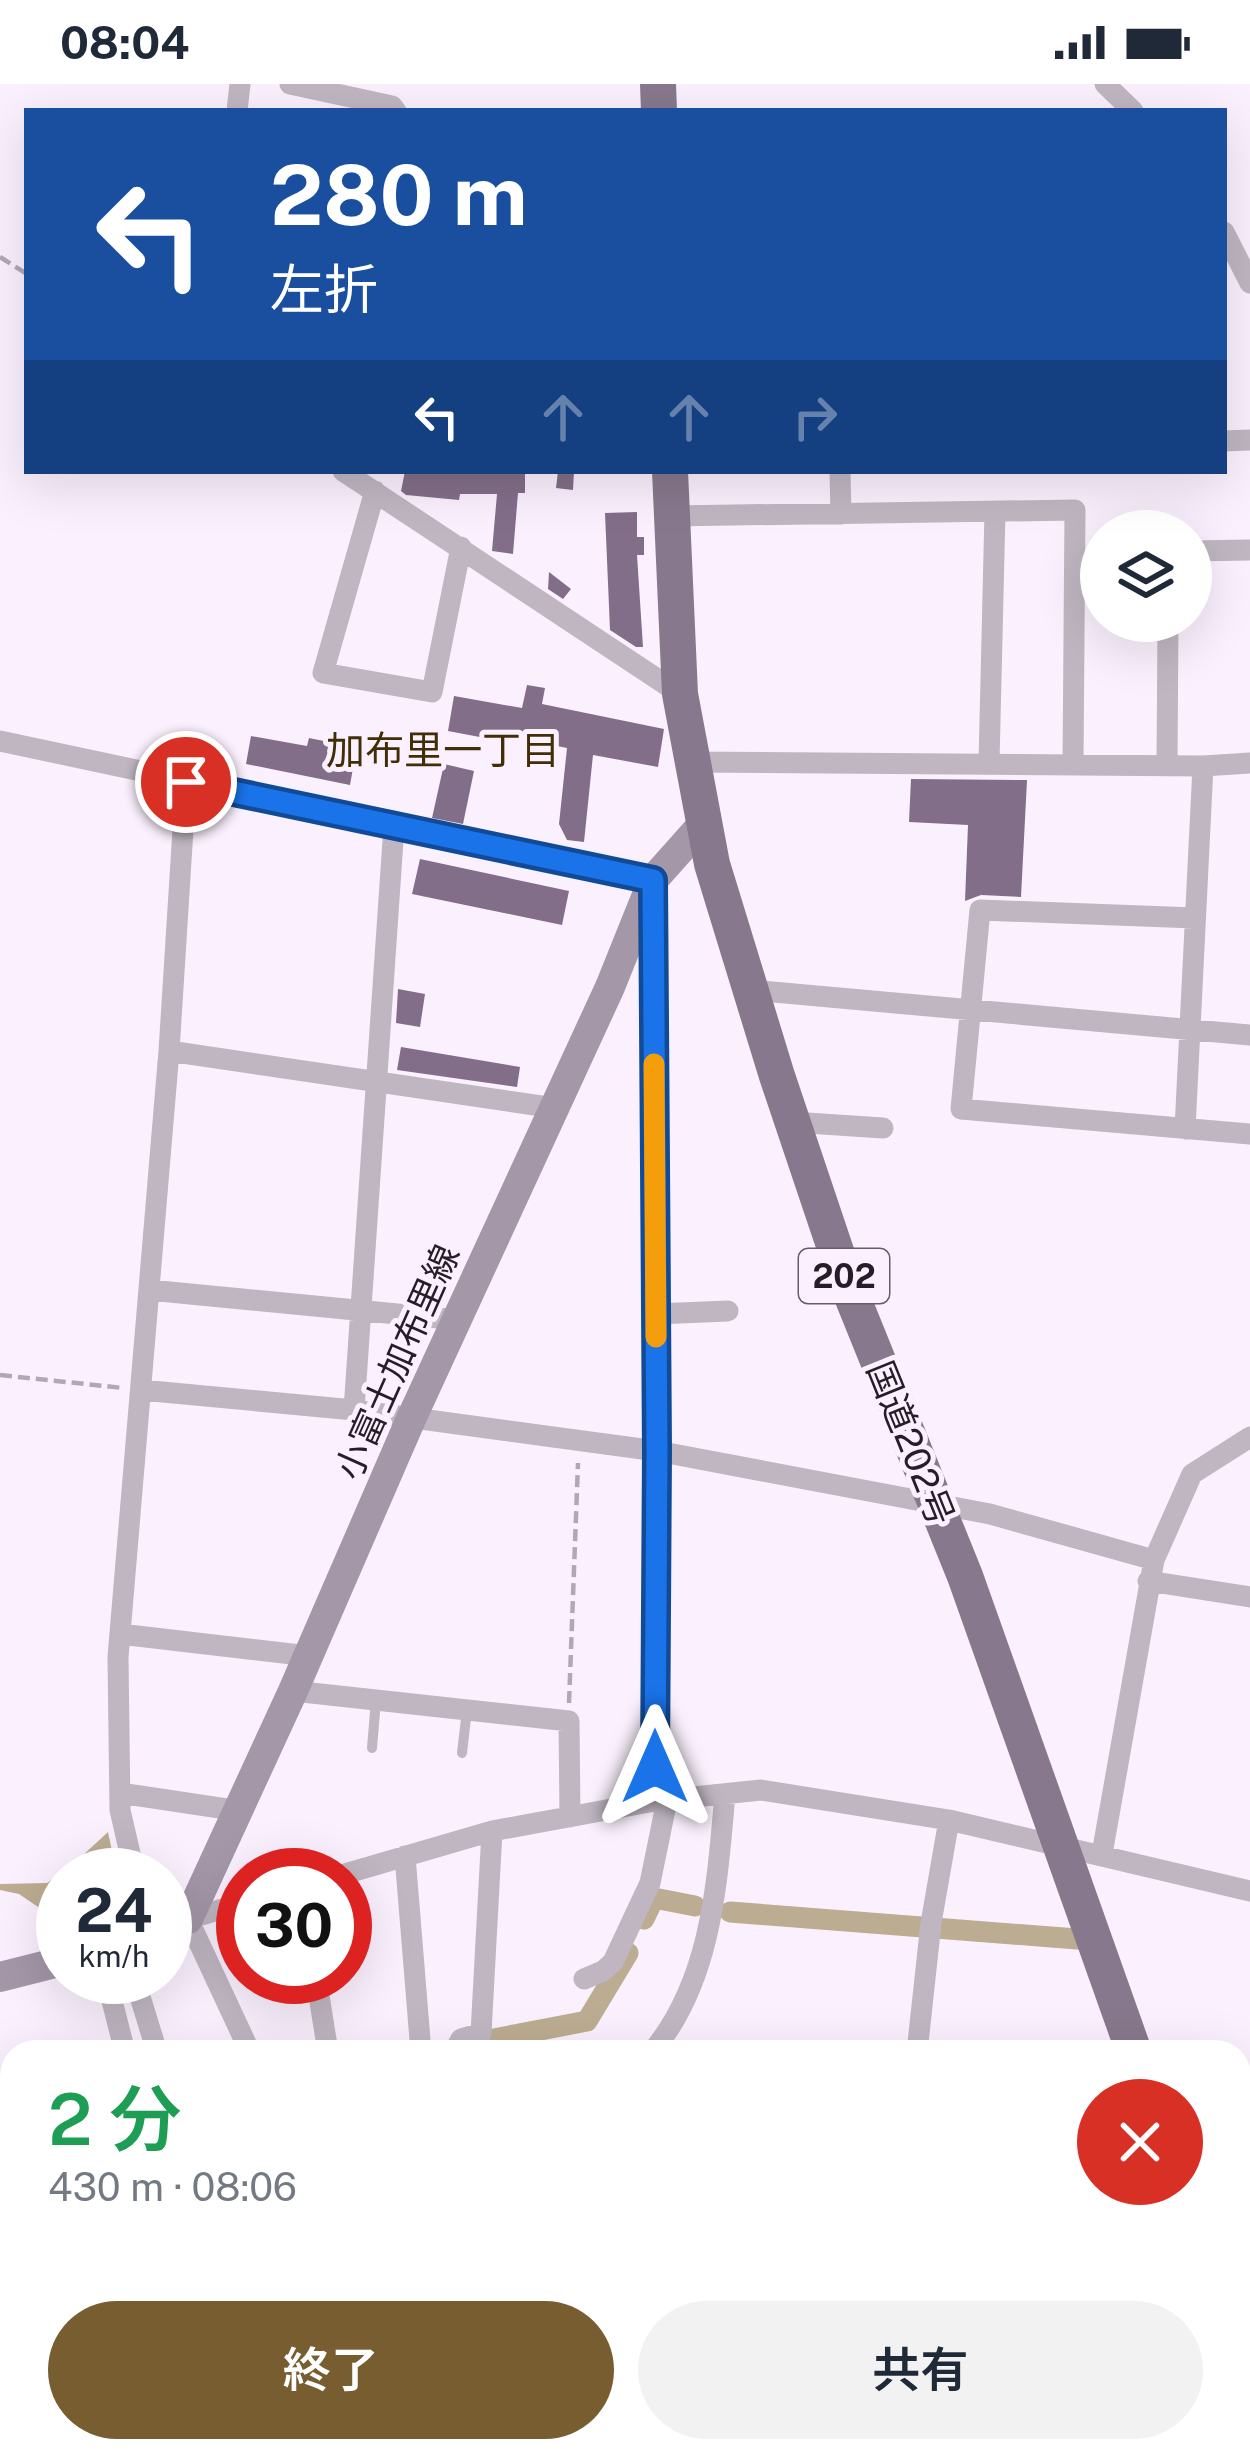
<!DOCTYPE html>
<html lang="ja">
<meta charset="utf-8">
<style>
:root{--surface:#fff;--page:#f2f2f3;--text:#1f2937;--muted:#747a83;--accent:#775d2f}
body{margin:0;font-family:"Public Sans","Noto Sans JP",sans-serif;background:var(--page);color:var(--text);height:100vh;display:flex;flex-direction:column;font-size:45px;white-space:nowrap}
*{box-sizing:border-box;margin:0}
p{font-size:39px;color:var(--muted)}
.icon{flex:none;width:66px;height:66px;fill:none;stroke:currentColor;stroke-width:2;stroke-linecap:round;stroke-linejoin:round}
.map{position:relative;flex:1;overflow:hidden}
.panel{position:absolute;left:0px;top:1956px;width:1251px;height:423px;display:flex;flex-direction:column;background:var(--surface);border-radius:36px 36px 0 0;box-shadow:0 12px 48px #0002}
.panel>*{flex:none}
.guide{position:absolute;left:24px;top:24px;width:1203px;height:366px;border-radius:0px;box-shadow:0 12px 48px #0002;background:#1a4fa0;color:#fff;overflow:hidden}
.tools{position:absolute;left:1080px;top:426px;display:grid;gap:24px}
.tools a{display:grid;place-items:center;width:132px;height:132px;border-radius:50%;background:var(--surface);box-shadow:0 12px 48px #0002;font-size:60px}
.speed{position:absolute;left:36px;top:1764px;display:flex;gap:24px;font-size:60px;font-weight:700;text-align:center}
.speed>*{display:grid;place-content:center;width:156px;height:156px;border-radius:50%;background:var(--surface);box-shadow:0 12px 48px #0002;line-height:1}
.speed small{font-size:30px;font-weight:400}
.speed .limit{border:18px solid #d22;background:#fff;color:#111}
.pin{position:absolute;display:grid;place-items:center;width:102px;height:102px;color:#fff;margin:-51px;border:6px solid #fff;border-radius:50%;box-shadow:0 3px 12px #0007}
.me{position:absolute;width:132px;margin:-66px;rotate:0deg;stroke-linejoin:round;filter:drop-shadow(0 0 9px #0008)}
.turn{display:flex;align-items:center;gap:42px;height:252px;padding:0 48px;font-size:54px}
.turn .icon{width:156px;height:156px;stroke-width:2.5}
.turn b{display:block;font-size:84px;line-height:102px}
.lanes{display:flex;align-items:center;height:114px;padding:0 48px;background:#0003;justify-content:center;gap:60px;direction:ltr}
.lanes .off{opacity:.35}
.round{display:grid;place-items:center;flex:none;width:126px;height:126px;border-radius:63px;background:var(--page)}
.summary{display:flex;align-items:center;justify-content:space-between;height:204px;padding:0 48px}
h1{font-size:72px;font-weight:600;line-height:90px;color:#1e9e55}
.action{display:flex;gap:24px;margin-top:auto;padding:24px 48px}
.action a{flex:1;height:138px;border-radius:72px;background:var(--accent);color:#fff;font-size:48px;font-weight:600;line-height:138px;text-align:center}
.action a+a{background:var(--page);color:var(--text)}
.status{display:flex;justify-content:space-between;align-items:center;height:84px;padding:0 60px;background:var(--surface);direction:ltr}
.status svg{height:33px;fill:currentColor}
.map>svg:first-child{display:block}
</style>
<div class="status"><b>08:04</b><svg viewBox="0 0 49 12"><path d="M0 12V9h3v3zM5 12V6h3v6zM10 12V3h3v9zM15 12V0h3v12zM26 1h20v11H26zM47 4h2v5h-2z"/></svg></div>
<div class="map">
<svg width="1250" height="2377" viewBox="0 0 1250 2377">
<rect width="100%" height="100%" fill="#fbf1fe"/>
<path fill="#ded0b9" d="M973,2367h187l2,10h-195z"/>
<path fill="#bcac91" d="M108,1748l9,43h-54v49l-44,-30 -19,-4v-6l47,-1 22,-15z
M12,2362v5h342l4,10h-358v-10z"/>
<g fill="none" stroke-linecap="round" stroke-linejoin="round">
<path stroke="#bcac91" stroke-width="6" d="M253,722l134,28"/>
<path stroke="#bcac91" stroke-width="21" d="M730,1828l347,27
M644,1835l10,-21 41,8
M472,1968l6,-10 109,-21 41,-68
M0,2126l12,-5"/>
</g>
<path fill="#836e89" d="M405,387h120v22h-7l-5,61 -21,-3 5,-57h-37l-1,6 -53,-5 -5,-4z
M558,387h16l-1,19 -17,-2z
M637,428v25h7v18h-7l6,92h-7l-26,-17 -5,-117z
M549,488l22,17 -8,10 -15,-10z
M527,601l18,3 -3,16 122,25 -6,38 -65,-12 -9,87 -17,-2 -8,-16 8,-76 -81,-16 -1,6 -37,-7 6,-35 68,12z
M251,652l56,10 2,-8 20,4 -2,10 28,5 -5,28 -104,-21z
M444,680l30,7 -11,53 -31,-6z
M911,695l116,1 -6,117 -40,-2 -16,6 3,-76 -59,-3z
M420,775l149,32 -7,34 -150,-31z
M398,905l27,5 -5,33 -24,-4z
M401,963l119,20 -3,20 -120,-17z"/>
<g fill="none" stroke-linecap="round" stroke-linejoin="round">
<path stroke="#b2a8b4" stroke-width="4.5" stroke-dasharray="12 6" stroke-linecap="butt" d="M0,173l27,17
M0,1291l123,13
M569,1619l9,-240"/>
<path stroke="#bfb6c1" stroke-width="10" d="M372,1664l4,-48
M462,1669l5,-43"/>
<path stroke="#bfb6c1" stroke-width="21" d="M290,0l102,22 4,5
M1105,0l28,27
M237,27l3,-27
M1224,148l26,51
M1224,357l26,-1
M343,387l337,223
M840,387l1,43
M375,407l-52,182 109,19 29,-145
M671,432l404,-6 -2,254
M1191,467l59,-1
M0,657l653,139 4,571 -2,350
M691,678l512,4 47,-3
M989,678l6,-250
M1167,681l1,-144
M1195,834l-215,-8 -19,199 289,25
M751,906l499,45
M169,967l386,57
M792,1038l91,6
M1185,1045l18,-363
M149,1206l310,30
M656,1230l72,-3
M141,1306l213,20 303,41 333,63 164,46
M354,1326l40,-584
M1148,1497l102,16
M120,1550l189,22
M293,1607l276,30 1,96
M120,1709l120,18
M1102,1770l52,-294 38,-86 58,-37
M405,1772l16,196
M135,1791l-15,-65 -2,-153 51,-606 17,-269
M341,1791l151,-44 163,-30 106,-11 188,30 301,71
M243,1819l-55,16 62,133
M106,1893l19,75
M134,1893l23,75
M316,1893l12,75
M584,1895l19,-8 10,-9 37,-79 17,-83
M454,1968l7,-13 20,-6 11,-202
M652,1968c60,-72 65,-169 73,-258
M917,1968l14,-129 18,-103
M0,2100l12,-6
M0,2154l12,-6
M0,2224l12,25
M0,2271l12,-5
M422,2367l5,10
M594,2377l40,-10"/>
<path stroke="#a497a8" stroke-width="30" d="M165,1845l23,-10 105,-228 118,-272 199,-432 43,-107 49,-55
M0,1893l63,-16
M860,2377l2,-10"/>
<path stroke="#88788d" stroke-width="36" d="M658,0l1,27
M670,387l10,223 32,170 65,212 70,208 118,292 169,476
M1239,2235l11,29"/>
</g>
<g fill="none" stroke-linecap="round" stroke-linejoin="round">
<g stroke="#114b97" stroke-width="30">
<path id="route" d="M186,698l467,98 4,571 -2,316"/>
</g>
<use href="#route" stroke="#1a73e8" stroke-width="21"/>
<path stroke="#f59e0b" stroke-width="21" d="M654,980l2,273"/>
</g>
<g text-anchor="middle" stroke-width="10" stroke-linejoin="round" paint-order="stroke">
<rect fill="#fbf1fe" stroke="#665d68" stroke-width="3" x="799" y="1165" width="90" height="54" rx="9"/>
<g font-size="33" font-weight="bold" fill="#261d28">
<text x="844" y="1204">202</text>
</g>
<g font-size="36" fill="#261d28" stroke="#fbf1fe">
<text transform="translate(397 1278) rotate(-66)" y="13">小富士加布里線</text>
<text transform="translate(911 1359) rotate(68)" y="13">国道202号</text>
</g>
<g font-size="39" fill="#422e06" stroke="#fbf1fe">
<text x="443" y="680">加布里一丁目</text>
</g>
</g>
</svg>
<div class="tools">
<a><svg class="icon" aria-label="layers" viewBox="0 0 24 24"><path d="M12 4l9 5-9 5-9-5zM3 14l9 5 9-5"/></svg></a>
</div>
<div class="speed"><div>24<small>km/h</small></div><div class="limit">30</div></div>
<div class="pin" style="left:186px;top:698px;background:#d93025"><svg class="icon" aria-label="arrive" viewBox="0 0 24 24"><path d="M6 21V4h12l-3 4 3 4H6"/></svg></div>
<svg class="me" style="left:655px;top:1683px" viewBox="-20 -20 40 40"><path d="M0-17L14 15 0 8-14 15z" fill="#1a73e8" stroke="#fff" stroke-width="4"/></svg>
<div class="guide">
<div class="turn"><svg class="icon" aria-label="left" viewBox="0 0 24 24"><path d="M17 20v-9H6M10 6l-5 5 5 5"/></svg><div><b>280 m</b>左折</div></div>
<div class="lanes"><svg class="icon" aria-label="left" viewBox="0 0 24 24"><path d="M17 20v-9H6M10 6l-5 5 5 5"/></svg><svg class="icon off" aria-label="ahead" viewBox="0 0 24 24"><path d="M12 20V5M6 11l6-6 6 6"/></svg><svg class="icon off" aria-label="ahead" viewBox="0 0 24 24"><path d="M12 20V5M6 11l6-6 6 6"/></svg><svg class="icon off" aria-label="right" viewBox="0 0 24 24"><path d="M7 20v-9h11M14 6l5 5-5 5"/></svg></div>
</div>
<section class="panel">
<div class="summary"><div><h1>2 分</h1><p>430 m · 08:06</p></div><a class="round" style="background:#d93025;color:#fff"><svg class="icon" aria-label="close" viewBox="0 0 24 24"><path d="M6 6l12 12M18 6L6 18"/></svg></a></div>
<div class="action"><a>終了</a><a>共有</a></div>
</section>
</div>
